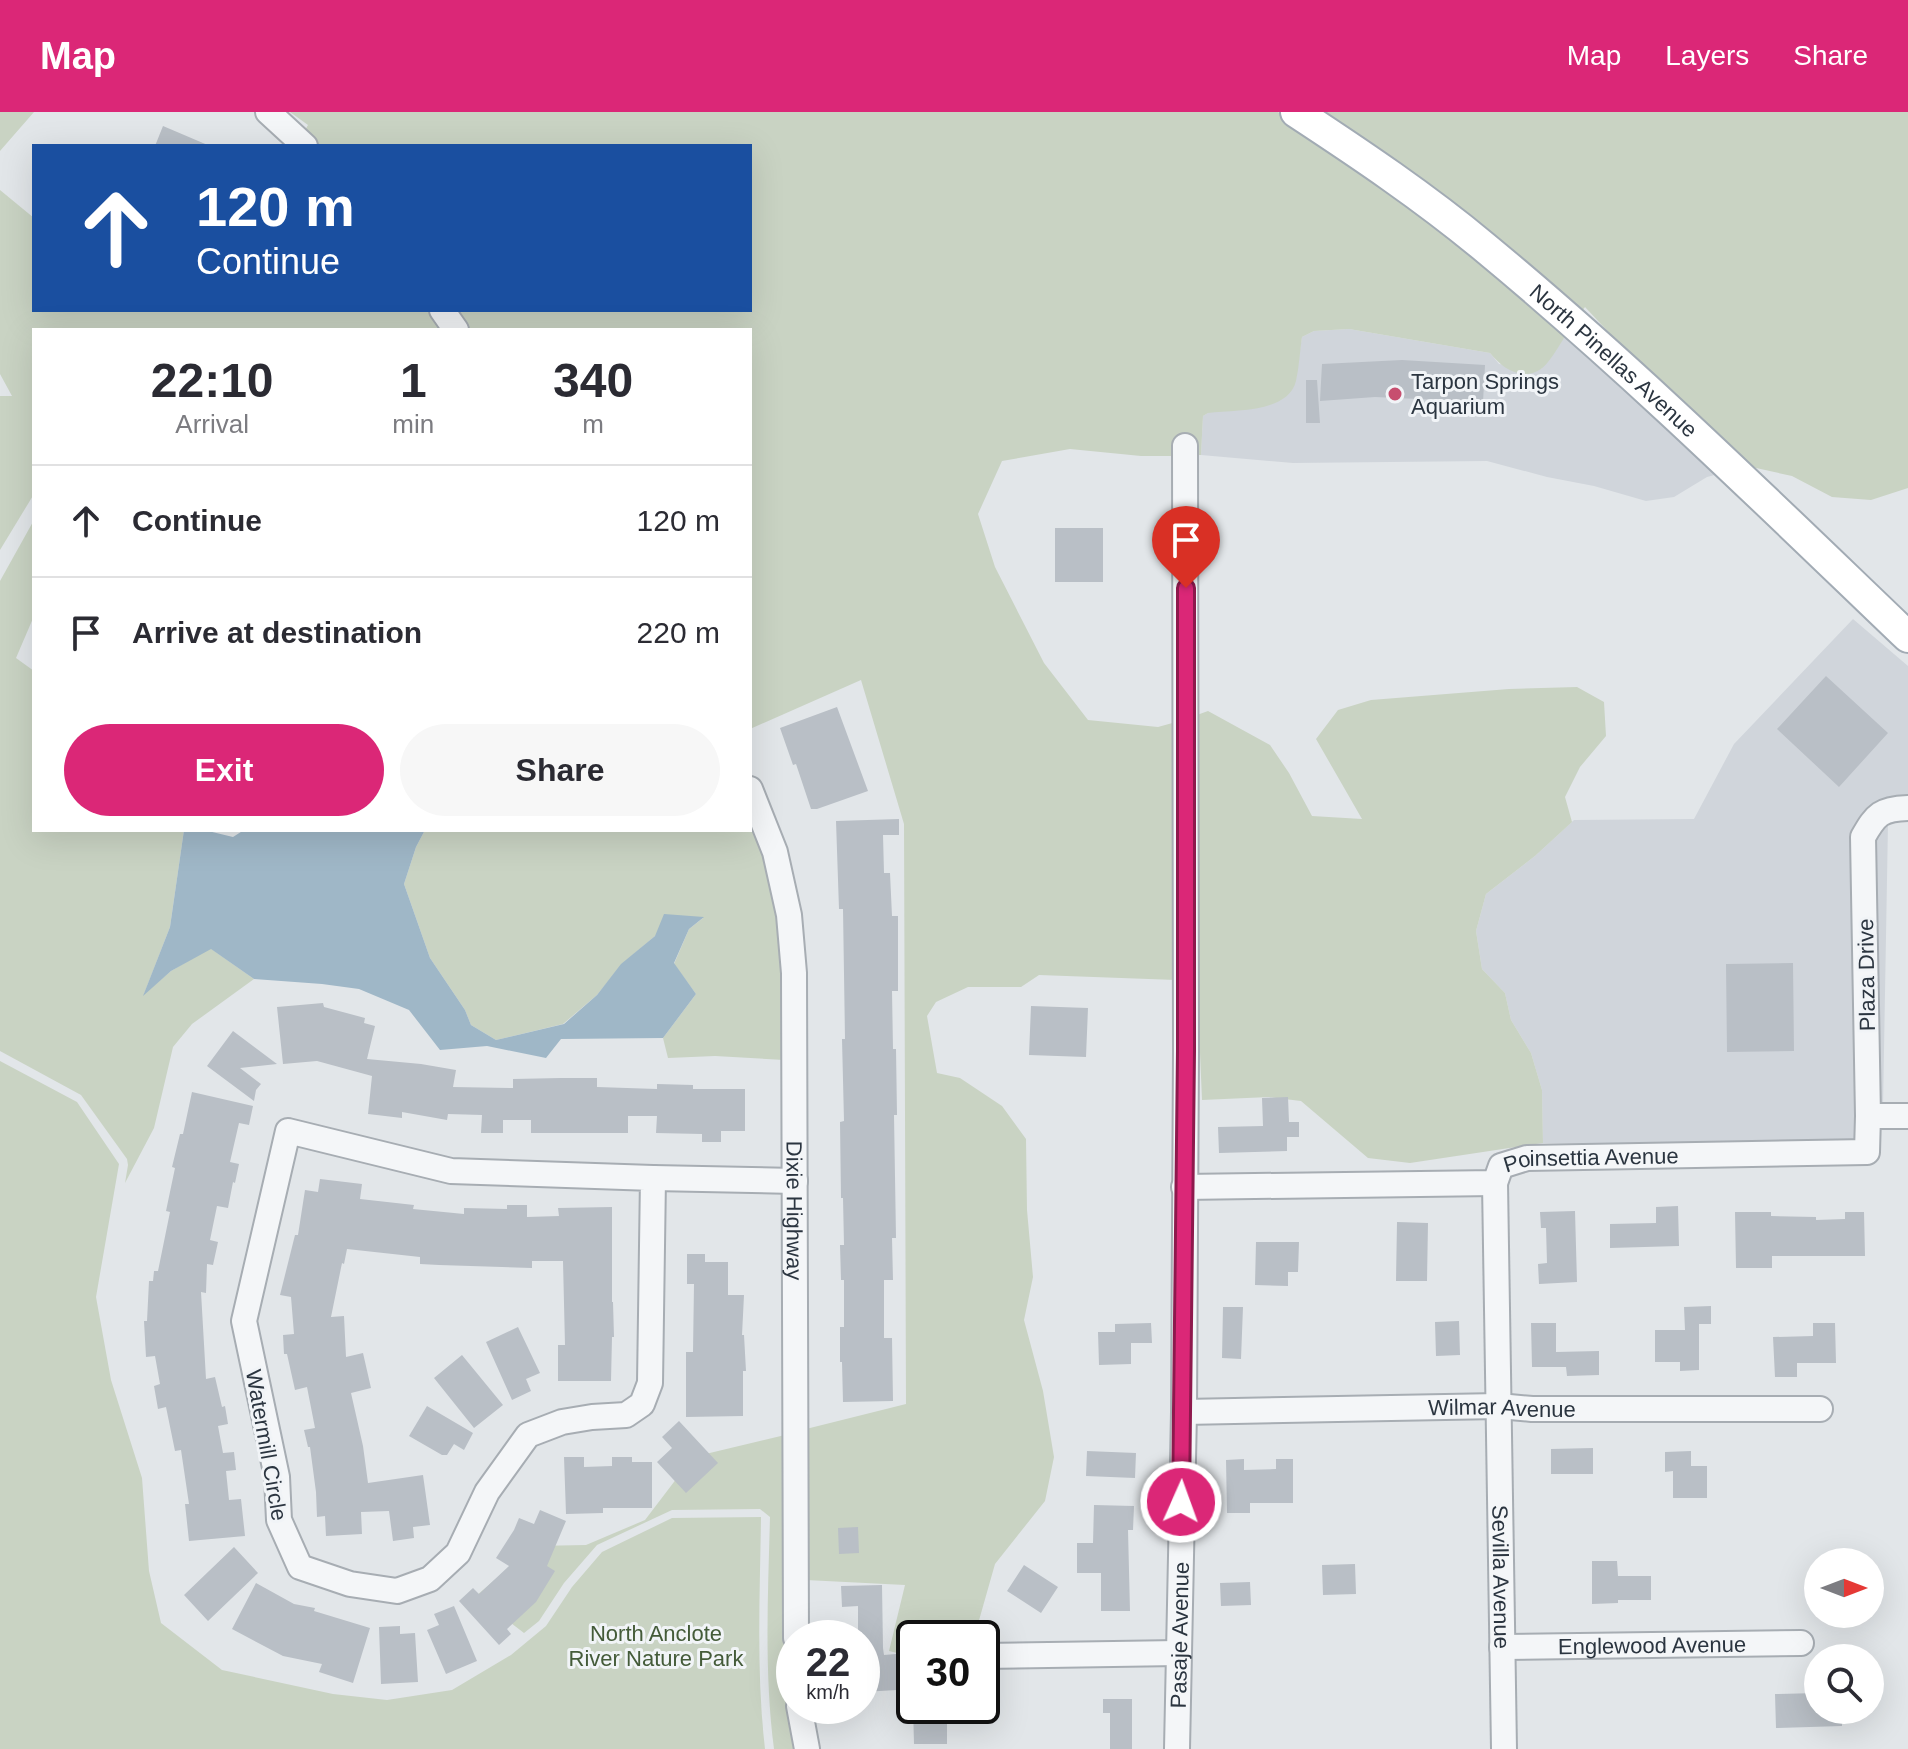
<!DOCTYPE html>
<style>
:root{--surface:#fff;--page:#f7f7f7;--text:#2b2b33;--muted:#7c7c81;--line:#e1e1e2;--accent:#db2777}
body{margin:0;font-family:Helvetica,sans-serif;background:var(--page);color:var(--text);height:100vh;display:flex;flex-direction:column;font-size:30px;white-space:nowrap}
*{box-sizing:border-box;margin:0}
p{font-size:26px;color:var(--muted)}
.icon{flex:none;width:44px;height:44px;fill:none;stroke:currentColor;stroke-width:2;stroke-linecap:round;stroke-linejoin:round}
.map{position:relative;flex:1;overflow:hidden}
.sheet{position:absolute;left:32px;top:216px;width:720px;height:504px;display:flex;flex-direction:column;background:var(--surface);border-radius:0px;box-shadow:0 8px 32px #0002}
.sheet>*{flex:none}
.guide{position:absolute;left:32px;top:32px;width:720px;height:168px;border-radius:0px;box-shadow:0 8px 32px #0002;background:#1a4fa0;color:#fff;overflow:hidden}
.needle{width:52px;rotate:90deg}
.buttons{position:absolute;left:1804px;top:1436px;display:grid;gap:16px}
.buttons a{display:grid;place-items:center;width:80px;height:80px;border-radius:50%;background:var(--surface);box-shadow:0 8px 32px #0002;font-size:40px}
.speed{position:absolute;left:776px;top:1508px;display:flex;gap:16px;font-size:40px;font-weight:700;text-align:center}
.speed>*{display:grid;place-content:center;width:104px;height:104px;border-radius:50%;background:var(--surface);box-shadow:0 8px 32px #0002;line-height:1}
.speed small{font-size:20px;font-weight:400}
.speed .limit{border:4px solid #111;border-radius:12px;background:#fff;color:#111}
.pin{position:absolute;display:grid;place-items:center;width:68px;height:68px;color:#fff;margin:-82px -34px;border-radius:50% 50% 50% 0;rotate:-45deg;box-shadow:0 0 8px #0007}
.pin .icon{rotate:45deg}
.me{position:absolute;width:88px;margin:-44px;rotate:2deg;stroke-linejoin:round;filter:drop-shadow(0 0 6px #0008)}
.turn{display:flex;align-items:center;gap:28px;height:168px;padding:0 32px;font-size:36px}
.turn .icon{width:104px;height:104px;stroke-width:2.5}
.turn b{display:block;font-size:56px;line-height:68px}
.eta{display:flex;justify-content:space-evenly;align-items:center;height:136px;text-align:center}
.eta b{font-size:48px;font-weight:600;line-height:56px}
.button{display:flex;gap:16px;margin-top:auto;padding:16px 32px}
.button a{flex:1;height:92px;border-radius:48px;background:var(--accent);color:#fff;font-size:32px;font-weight:600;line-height:92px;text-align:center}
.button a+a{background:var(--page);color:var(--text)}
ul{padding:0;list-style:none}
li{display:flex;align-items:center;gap:24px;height:112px;padding:0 32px;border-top:2px solid var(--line)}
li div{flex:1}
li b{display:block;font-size:30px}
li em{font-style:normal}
header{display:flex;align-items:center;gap:48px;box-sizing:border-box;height:112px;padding:0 40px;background:var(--accent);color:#fff}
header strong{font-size:38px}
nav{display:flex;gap:44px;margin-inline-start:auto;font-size:28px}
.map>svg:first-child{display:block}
</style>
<header>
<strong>Map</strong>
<nav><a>Map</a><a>Layers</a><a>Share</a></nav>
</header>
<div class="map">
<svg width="1908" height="1637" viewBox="0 0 1908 1637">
<rect width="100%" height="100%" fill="#e2e6e9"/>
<path fill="#d0d5db" d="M1349,217l141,24 9,11 42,5 27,-37 154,141 -15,4 -33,20 -28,4 -52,-15 -47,-9 -60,-16 -194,2 -92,-8 2,-39 96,-60 3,-19 12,-6z
M1853,507l55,47v133h-15l-3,-3 -5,4h-7l-1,4 -10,7 -10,331 -157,3 -157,-2 -1,-53 -11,-37 -20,-33 -6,-27 -23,-24 -6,-38 10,-37 49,-38 39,-36 120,-1 40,-75z
M1892,706h16v3l-20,2 -5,284h-4l-6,-268 9,-14z"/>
<path fill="#c9d3c3" d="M0,0h34l-34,39z
M290,0h988l85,56 205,164c-7,10 -18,31 -27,37 -19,13 -39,-1 -51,-16l-141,-24 -35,2 -12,6c-2,14 -3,30 -6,44 -8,32 -61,29 -88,32l-5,3 -2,39h-5v-18h-20l-1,19h-34l-71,-7 -68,12 -24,53 17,53 49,96 44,57 70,7 18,-5v258l-137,-5 -18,12h-53l-32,15 -9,14 10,57 23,5 42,28 24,33 1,71 6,67 -9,43 19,71 11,66 -9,44 -50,63 -21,74h-60v19l-25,-6 16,-66 -99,-5v-151l100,-25 -2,-580 -43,-144 -111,49v-399h-282l-14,-20h296v-164h-431l-15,-14 4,-7z
M1313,0h595v376l-37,12 -39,-3 -40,-21 -45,-10 -76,-67 -86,-92 -6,8z
M0,78l34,28v92h396l14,20h-410v164l-34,56v-154h12l-12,-22z
M34,408v96l-18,42 18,13v159h150l-14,97 -26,67 27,-23 39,-23 44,31 -62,45 -19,23 -19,81 -29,55 3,-18 -1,-6 -46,-64 -81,-44v-470z
M1577,575l27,15 2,34 -26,31 -15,30 7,25 -37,34 -49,38 -10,37 6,38 23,24 6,27 20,33 11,37 1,53 -133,20 -42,-5 -67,-57 -32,-4 -67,3 -5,-118v-267l11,-4 62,34 19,28 23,43 50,3 -46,-80 22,-29 33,-10 138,-11z
M750,705l15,41 14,62 5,53v87l-69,-4 -47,2 -5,-20 33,-44 -22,-30 15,-35 14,-11 -48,18 -33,28 -25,31 -34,29 -67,16 -25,-15 -6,-15 -35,-52 -26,-74 12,-37 9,-17h325z
M0,949l77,41 42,62 -23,133 15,83 31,98 7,93 12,52 61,47 111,24 54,6 65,-10 59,-35 35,-29 26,-39 30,-35 70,-34 89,-1c-1,77 -5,155 4,232h-765z
M785,1323v225l7,72 4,17h-22c-10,-77 -6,-155 -4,-232l-10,-8 -88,1 -75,35 -33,38 -25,38 -15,12 -48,-37 58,-50 52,-1 59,-25 48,-63z"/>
<path fill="#9fb7c7" d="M184,718h20l29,7 11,-7h181l-9,17 -12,37 26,74 35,52 6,15 25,15 68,-16 33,-29 24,-31 34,-28 9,-22 40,3 -15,12 -15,34 22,31 -33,44 -102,1 -15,19 -59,-12 -47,4 -31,-40 -50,-21 -37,-5 -68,-5 -43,-30 -40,22 -28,25 27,-69z"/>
<path fill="#b9bfc6" d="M163,14l47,20h-55z
M1402,248l83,5 -2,37 -108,-5 -55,4 2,-37z
M1306,268h11l3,43h-14z
M1055,416h48v54h-48z
M1826,564l62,57 -49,54 -62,-58z
M837,595l31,84 -51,18h-6l-15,-45 -3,1 -13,-37z
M899,707v16h-16l1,38h6l2,43h6v75h-6l1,58h3l1,66h-3l2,123h-4l1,42h-9v58h8l1,63 -50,1 -1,-40h-2v-35h4v-47h-3l-1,-35h4l-1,-47h-2l-1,-76 4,-1 -2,-82h3l-2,-130h-4l-3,-88z
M1793,851l1,88 -67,1 -1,-88z
M323,891l1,4 41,11 -1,5 11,3 -8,33 54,5 35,6 -3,17 60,1v-9l48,-1h36v9l60,2v-5l36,1v4h52v42h-24v11h-19v-8l-46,-1 1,-17h-29v17h-97v-13h-28v13h-22l1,-18 -34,-1 -1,6 -45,-8v6l-34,-4 4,-38 -55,-15 -34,3 -6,-57z
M1031,894l57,2 -2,49 -57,-2z
M233,919l44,33 -37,4 21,16 -5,6 -2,11 -47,-35z
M192,980l61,14 -4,19 -10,-2 -9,39 9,2 -4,19 -2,-1 -5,26 -11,-2 -7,34 8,2 -5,23 -6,-1 -1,29 -5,-1 5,87 9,-2 7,30 3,-1 3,18 -10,2 5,27 11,-1 2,18 -10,1 3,29 12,-1 4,37 -56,5 -4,-37h4l-8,-54 -6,1 -9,-44 -8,2 -4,-23 6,-2 -5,-28 -9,1 -2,-36h3l2,-40h4l1,-10h4l12,-59 -4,-1 9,-43 -3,-1 8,-33h3z
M1288,985l1,25h10v15h-12v14l-68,2 -1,-26 45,-1 -1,-28z
M320,1067l42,5 -2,15 54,6 -1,4 51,5v-6l43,1v-4h20v12l32,-1 -1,-8 54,-1v95h1l1,35h-2l-1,44h-53v-36h7l-2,-84h-31v7l-93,-3 -19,-1v-7l-73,-8 -3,15 -2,-1 -11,54 13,-1 2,41 17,-4 8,35 -20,5 12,53 5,37 55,-8 7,50 -17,2 1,11 -21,3 -4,-30 -28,1 1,22 -36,2 -1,-20 -8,1 -1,-25 -6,-45h-2l-4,-17 11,-2 -8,-41 -12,3 -8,-36h-3l-1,-19 11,-1 -3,-37 -11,-2 15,-60h3l7,-45 13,2z
M1678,1094l1,40 -69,2v-24l46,-1v-16z
M1575,1099l2,71 -38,2 -1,-20 9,-1 -1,-35h-5l-1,-16z
M1735,1100h36v4l45,1v3l29,-1v-7h19l1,44h-93v12h-36z
M1397,1110l31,1 -1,58h-31z
M1256,1130h43l-1,30h-10v14l-33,-1z
M687,1142h18v8h23v33h16l-2,40h2l2,36h-3v45l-57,1v-65h7l1,-68h-7z
M1711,1194v18h-12v46l-19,1v-9h-25v-32h30l-1,-23z
M1223,1195h20l-2,52 -19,-1z
M1459,1209l1,34 -24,1 -1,-34z
M1151,1211l1,20h-21v21l-32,1 -1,-33h17v-8z
M1531,1211h25v29l43,-1v24l-32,1 -1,-9h-34z
M1813,1211h22l1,40h-39v14h-22l-2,-40 40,-1z
M518,1215l22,46 -14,6 5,12 -19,9 -26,-58z
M462,1243l41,50 -29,23 -40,-50z
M427,1294l46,27 -9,17 -10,-6 -7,11h-5l-33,-19z
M679,1309l39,42 -32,30 -29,-31 15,-14 -10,-11z
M1593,1336v26h-42v-25z
M1087,1339l49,2 -1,25 -49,-2z
M1691,1339v15h16v32h-34v-27l-8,1v-20z
M564,1345h20v10l28,-1v-9h20v5h20v46h-49v5l-37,1z
M1244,1347v11l32,-1v-10h17v44h-43v10h-23l-1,-53z
M1094,1393l40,1 -1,24h-5l2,81h-29v-38h-24v-30h16z
M540,1398l26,11 -19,45 8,5 -19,31 -29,27 4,5 -12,11 -40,-44 14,-13 6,6 30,-28 -13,-8 18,-28 5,-12 15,6z
M858,1415l1,26 -20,1 -1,-26z
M234,1435l24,26 -50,48 -24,-26z
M1592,1449h25l1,15h33v24h-33v3l-26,1z
M1355,1452l1,30 -33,1 -1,-30z
M1024,1453l34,22 -17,26 -34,-22z
M1250,1470l1,23 -30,1 -1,-23z
M256,1471l38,21 21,4 -1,3 56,17 -17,55 -34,-11 3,-8 -39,-8 -51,-27z
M882,1473l1,63 1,7 12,-1 1,36 -35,2v-60h-4v-26l-16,1 -1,-21z
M454,1494l23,55 -31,13 -19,-44 12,-5 -5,-11z
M400,1514v8l15,-1 3,49 -37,2 -2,-57z
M1818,1581v17h24v16l-66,2 -1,-34z
M1103,1587h29v50h-22v-36h-7z
M913,1594h34v38h-33z"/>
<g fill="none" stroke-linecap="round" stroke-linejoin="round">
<g stroke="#a7adb3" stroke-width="28">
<g id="minor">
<path d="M268,0l37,34"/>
<path d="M442,198l14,20"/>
<path id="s1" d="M750,677l25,63 14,63 5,58 2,665"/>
<path d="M1868,1004h40"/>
<path d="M288,1019l163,40 202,7 -3,205 -8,21 -16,11 -34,2 -30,5 -34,13 -41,57 -29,61 -28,26 -33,12 -47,-7 -50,-17 -21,-47 -2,-43 -33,-156z"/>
<path d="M653,1066l142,3"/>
<path id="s2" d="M1495,1071l9,566"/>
<path id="s3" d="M1184,1075l311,-4 6,-17 26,-8 340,-6 1,-36 -5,-279c13,-23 18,-28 45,-29"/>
<path id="s4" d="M1184,1300l315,-6 33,3h288"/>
<path id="s5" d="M1502,1535l299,-4"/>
<path d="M982,1544l196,-3"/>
<path d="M799,1594l8,43"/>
<path id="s6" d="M1177,1637l7,-337 2,-361 -1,-605"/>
</g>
</g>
<g stroke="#a2abb4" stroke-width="34">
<g id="major">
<path id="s7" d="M1296,0c64,42 128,85 187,134 149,123 286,258 425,391"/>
</g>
</g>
<use href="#minor" stroke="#f4f6f8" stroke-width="24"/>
<use href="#major" stroke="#fff" stroke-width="30"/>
</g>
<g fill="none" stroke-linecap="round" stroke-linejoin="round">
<g stroke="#8e194d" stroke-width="20">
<path id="route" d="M1181,1390l5,-451v-463"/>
</g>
<use href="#route" stroke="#db2777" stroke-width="14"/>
</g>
<circle fill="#c74e6f" stroke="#f1f4f7" stroke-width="3" cx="1395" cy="282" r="8"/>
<g text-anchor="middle" stroke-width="6" stroke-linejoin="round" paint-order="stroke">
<g font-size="22" fill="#2b3540" stroke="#f1f4f7">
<text dy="8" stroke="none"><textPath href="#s7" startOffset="404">North Pinellas Avenue</textPath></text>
<text transform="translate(1866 863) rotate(-91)" y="8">Plaza Drive</text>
<text dy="8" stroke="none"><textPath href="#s3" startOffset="420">Poinsettia Avenue</textPath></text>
<text dy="8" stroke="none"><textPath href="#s1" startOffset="428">Dixie Highway</textPath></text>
<text dy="8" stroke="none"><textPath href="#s4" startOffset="318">Wilmar Avenue</textPath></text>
<text transform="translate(267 1333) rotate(80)" y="8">Watermill Circle</text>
<text dy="8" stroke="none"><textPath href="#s2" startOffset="394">Sevilla Avenue</textPath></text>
<text dy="8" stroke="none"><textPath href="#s6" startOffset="114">Pasaje Avenue</textPath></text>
<text dy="8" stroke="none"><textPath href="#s5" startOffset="150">Englewood Avenue</textPath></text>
</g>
<g font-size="22" fill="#2b3540" stroke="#f1f4f7" text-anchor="start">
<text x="1411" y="277">Tarpon Springs<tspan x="1411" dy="25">Aquarium</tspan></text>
</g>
<g font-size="22" fill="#445b39" stroke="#f1f4f7">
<text x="656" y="1529">North Anclote<tspan x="656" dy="25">River Nature Park</tspan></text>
</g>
</g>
</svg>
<div class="buttons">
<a><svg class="needle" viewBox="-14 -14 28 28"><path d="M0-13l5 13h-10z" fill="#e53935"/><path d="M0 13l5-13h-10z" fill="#7c7c81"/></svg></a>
<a><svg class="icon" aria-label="search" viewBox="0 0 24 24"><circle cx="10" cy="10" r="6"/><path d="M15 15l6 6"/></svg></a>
</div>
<div class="speed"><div>22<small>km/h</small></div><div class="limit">30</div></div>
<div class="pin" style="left:1186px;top:476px;background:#d93025"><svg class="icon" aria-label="arrive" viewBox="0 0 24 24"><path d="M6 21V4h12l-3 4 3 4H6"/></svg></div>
<svg class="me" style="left:1181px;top:1390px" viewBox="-20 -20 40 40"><circle r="17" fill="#db2777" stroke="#fff" stroke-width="3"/><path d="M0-11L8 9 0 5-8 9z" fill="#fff"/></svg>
<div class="guide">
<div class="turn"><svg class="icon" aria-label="ahead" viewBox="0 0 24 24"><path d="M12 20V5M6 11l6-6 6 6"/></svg><div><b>120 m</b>Continue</div></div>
</div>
<section class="sheet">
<div class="eta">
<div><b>22:10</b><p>Arrival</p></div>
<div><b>1</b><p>min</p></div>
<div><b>340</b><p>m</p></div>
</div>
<ul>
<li><svg class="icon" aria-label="ahead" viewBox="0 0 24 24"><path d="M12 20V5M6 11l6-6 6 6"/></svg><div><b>Continue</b></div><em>120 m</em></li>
<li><svg class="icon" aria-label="arrive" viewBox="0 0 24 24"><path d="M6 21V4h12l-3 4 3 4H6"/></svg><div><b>Arrive at destination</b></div><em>220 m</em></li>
</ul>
<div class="button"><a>Exit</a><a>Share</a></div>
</section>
</div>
